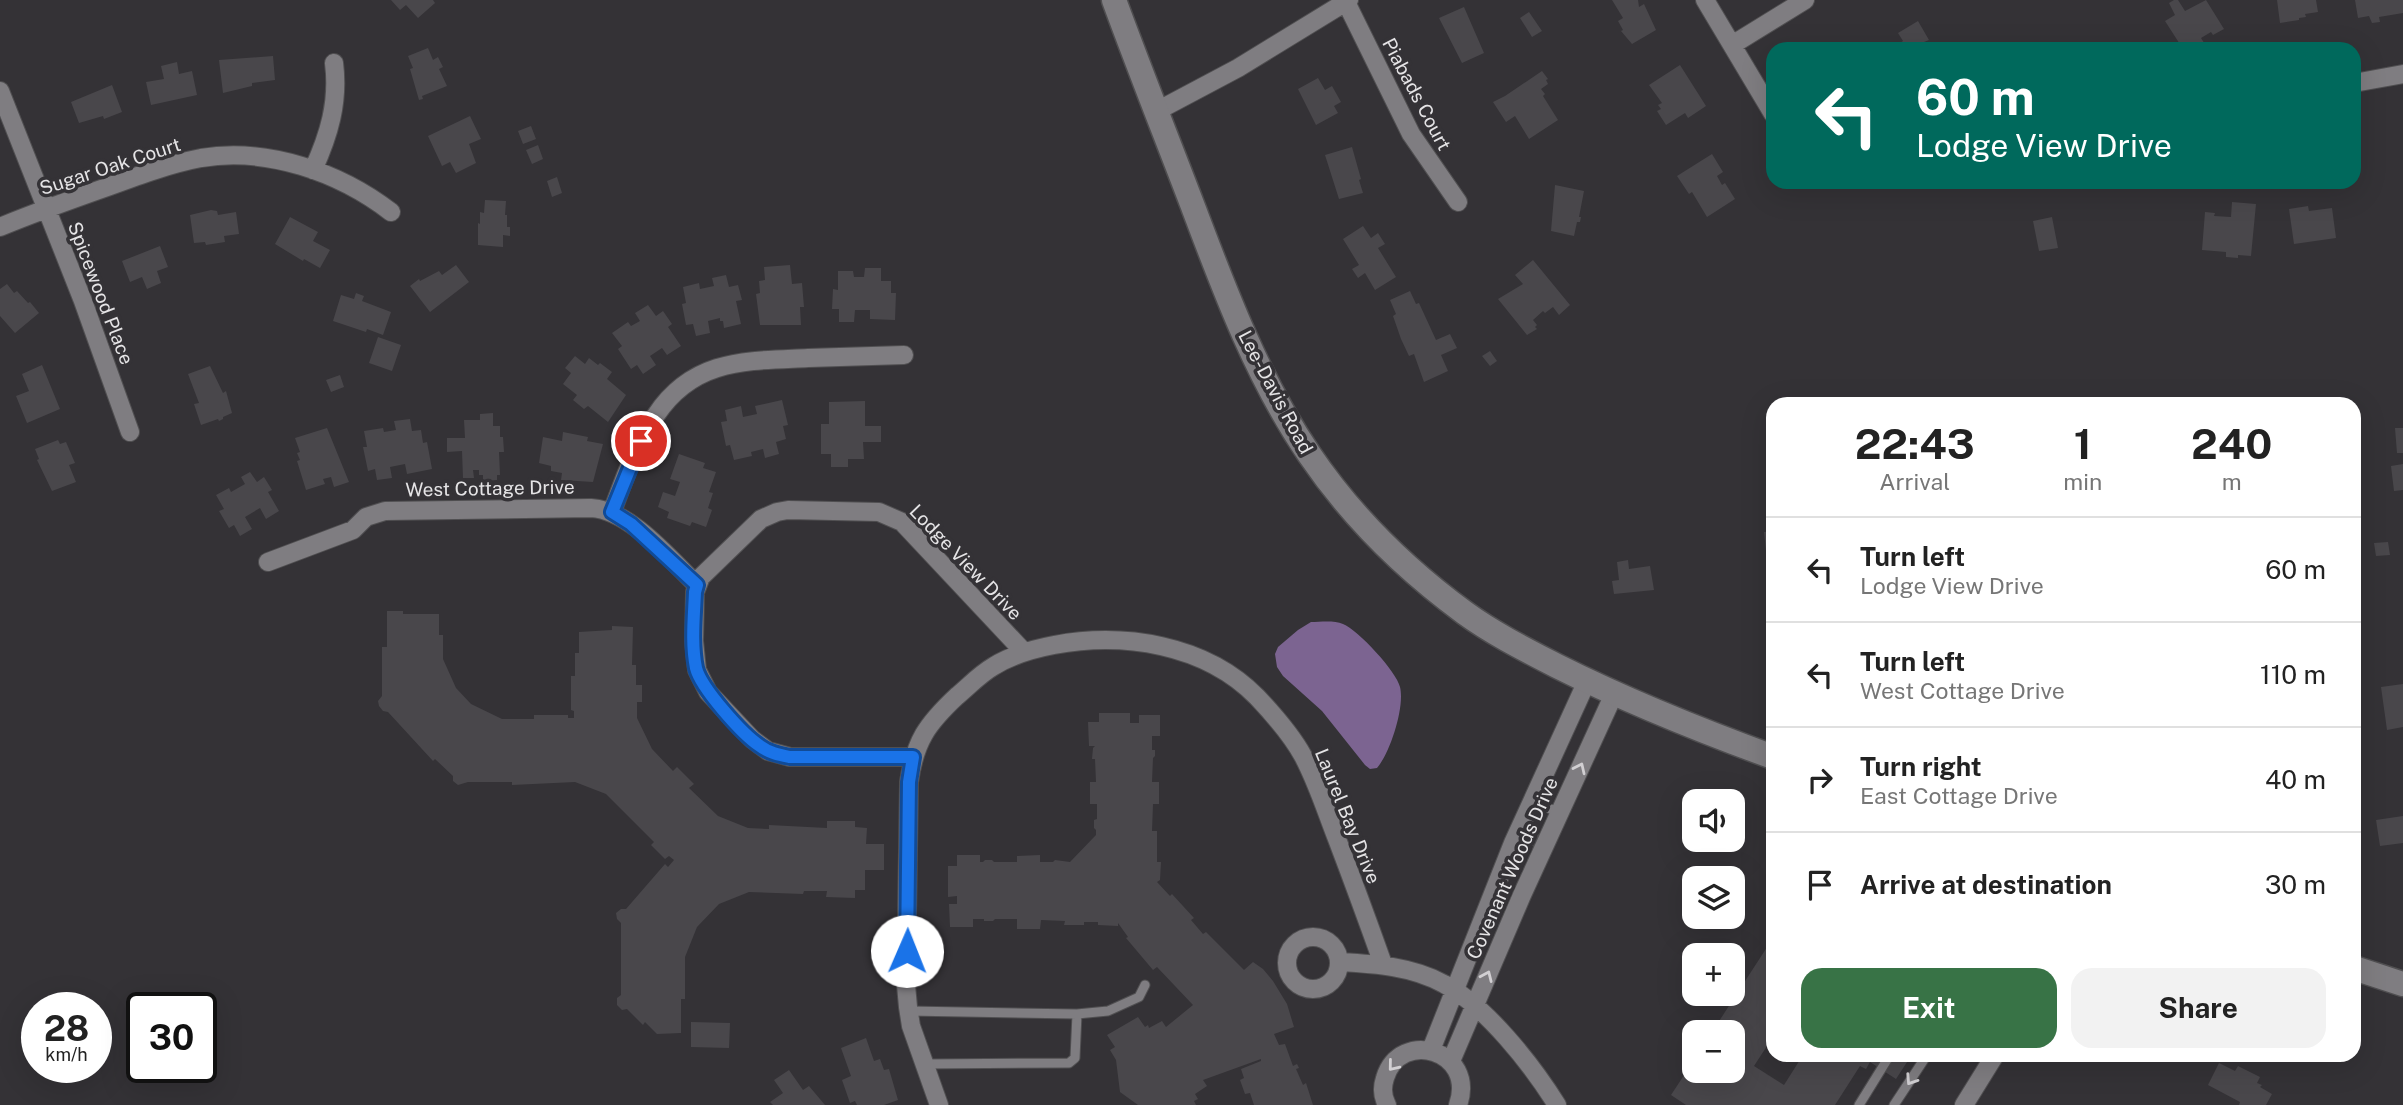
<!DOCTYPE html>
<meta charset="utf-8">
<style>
:root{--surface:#fff;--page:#f2f2f2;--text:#222;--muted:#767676;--line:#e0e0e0;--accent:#387346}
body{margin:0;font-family:"Public Sans",sans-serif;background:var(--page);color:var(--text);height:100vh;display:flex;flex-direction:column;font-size:26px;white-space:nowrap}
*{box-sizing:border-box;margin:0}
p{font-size:23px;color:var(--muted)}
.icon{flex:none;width:38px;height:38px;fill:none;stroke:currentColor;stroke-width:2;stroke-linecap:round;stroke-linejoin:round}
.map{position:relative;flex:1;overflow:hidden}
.panel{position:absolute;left:1766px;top:397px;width:595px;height:665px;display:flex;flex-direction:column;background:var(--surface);border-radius:21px;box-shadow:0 7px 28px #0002}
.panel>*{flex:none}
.guide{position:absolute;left:1766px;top:42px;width:595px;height:147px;border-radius:21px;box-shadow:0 7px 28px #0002;background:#00695c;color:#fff;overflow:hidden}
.controls{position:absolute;left:1682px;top:789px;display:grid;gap:14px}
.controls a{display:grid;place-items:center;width:63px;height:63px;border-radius:14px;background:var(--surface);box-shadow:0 7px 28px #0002;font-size:35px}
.speed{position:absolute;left:21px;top:992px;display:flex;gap:14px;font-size:35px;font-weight:700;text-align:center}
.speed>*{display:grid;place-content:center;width:91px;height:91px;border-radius:50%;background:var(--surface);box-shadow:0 7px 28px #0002;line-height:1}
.speed small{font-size:18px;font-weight:400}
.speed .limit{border:4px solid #111;border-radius:10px;background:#fff;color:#111}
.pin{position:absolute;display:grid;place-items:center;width:60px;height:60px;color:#fff;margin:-30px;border:4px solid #fff;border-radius:50%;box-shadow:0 2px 7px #0007}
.me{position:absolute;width:77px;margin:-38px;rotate:1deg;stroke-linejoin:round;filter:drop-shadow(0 0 5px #0008)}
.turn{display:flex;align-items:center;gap:24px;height:147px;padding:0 35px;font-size:32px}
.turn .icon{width:91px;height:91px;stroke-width:2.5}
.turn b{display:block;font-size:49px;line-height:60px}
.eta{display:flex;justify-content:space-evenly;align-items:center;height:119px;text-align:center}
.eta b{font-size:42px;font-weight:700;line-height:49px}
.primary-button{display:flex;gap:14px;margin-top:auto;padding:14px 35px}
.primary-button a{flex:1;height:80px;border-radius:21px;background:var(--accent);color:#fff;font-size:28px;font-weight:700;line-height:80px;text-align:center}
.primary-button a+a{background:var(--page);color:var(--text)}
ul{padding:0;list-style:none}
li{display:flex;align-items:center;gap:21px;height:105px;padding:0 35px;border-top:2px solid var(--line)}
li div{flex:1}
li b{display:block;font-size:26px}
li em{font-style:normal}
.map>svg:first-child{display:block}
</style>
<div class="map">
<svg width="2403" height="1105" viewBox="0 0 2403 1105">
<rect width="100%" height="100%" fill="#343236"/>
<path fill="#7c6491" d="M1311,622c9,0 23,-2 32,2 15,6 54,48 57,63 5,20 -10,66 -23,81l-7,1 -5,-4 -43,-54 -39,-35 -6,-9 -2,-13 3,-7 20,-17z"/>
<path fill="#49474b" d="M391,0h42l2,3 -17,15 -12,-13 -6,5z
M1612,0h26l1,7 5,-3 12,26 -24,14 -11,-13 2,-1 -5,-9 5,-3z
M2174,0h4l7,11 21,-11 18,29 -11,6 -2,-3 -10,6 7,11h-25l-18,-28 10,-6 -6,-12z
M2277,0h39l2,12 -13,2 1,3 -7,1v2l-19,3z
M2355,0h48v13l-24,4 1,5 -8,1 -3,-7 -11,2z
M1464,7l20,46 -22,10 -23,-45z
M1529,12l13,19 -10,6 -12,-19z
M1918,21l11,19 -5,2 4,7h-32l-1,-3 8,-5 -5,-8z
M428,48l5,12 5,-3 5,10 -4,2 8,17 -25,10 1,3 -4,1 -9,-31 3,-1 -5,-12z
M273,56l2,24 -23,3v3l-29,7 -4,-33z
M177,62l2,12 13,-3 5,24 -46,10 -5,-23 18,-3 -3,-13z
M1680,65l26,41 -18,12 -3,-5 -19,12 -9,-14 4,-2 -3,-4 4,-2 -13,-18z
M1542,71l6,8 -2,1 2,4 -7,5 4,5 -2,2 15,24 -29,19 -14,-23 -9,6 -13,-20 12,-6z
M1318,78l7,12 7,-4 9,16 -7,4 4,7 -22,12 -18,-36z
M112,85l10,27 -18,7 -1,-3 -24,7 -8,-21z
M470,116l11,23 -12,5 7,19 -20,10 -6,-11 -8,4 -14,-30z
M531,126l5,13 -13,5 -5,-13z
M538,145l5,14 -11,5 -6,-14z
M1352,147l9,32 -2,1 4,13 -24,6 -14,-44z
M1712,154l11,18 -6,4 5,9 3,-2 10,16 -28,18 -15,-25 -3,2 -12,-18z
M557,177l5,16 -10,4 -5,-16z
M2132,182h19v3l-19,2z
M1555,185l29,6 -5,26h2l-1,5h-3l-3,14 -23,-5z
M485,200l21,1 -1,14h2v12h3v9l-7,-1v12l-25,-2v-22l2,1v-12l4,1z
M2232,202l24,2 -5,52 -13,-1v3l-12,-1v-5l-24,-2 3,-38 10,1 -1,3 17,1z
M2308,206l1,5 23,-3 4,30 -42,6 -5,-35z
M211,210l6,1 1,4 18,-3 3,22 -15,2 1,6 -19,3 -1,-3 -11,1 -4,-28z
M290,217l28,15 -5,9 17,9 -10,18 -16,-9 -1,2 -28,-17z
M2052,217l6,31 -19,3 -6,-30z
M1363,226l8,12 7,-5 7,11 -7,4 18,29 -21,13 -10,-17 -7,5 -6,-9 7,-4 -16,-26z
M160,246l8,21 -11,4 4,12 -14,6 -5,-12 -12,5 -8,-21z
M1533,260l37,45 -11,10 -6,-8 -8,6 -2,-2 -10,9 4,5 -2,2 2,2 -10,6 -29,-36 25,-15 -8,-9z
M456,265l13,17 -39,30 -20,-26 9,-7 1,2 19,-10 3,4z
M790,265l2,19 10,-1 2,24h-4l1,18h-41l-4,-31 4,-1 -1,-12 6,-1 -1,-13z
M865,268h16v13h10v12h5l-1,27 -25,-1v-9h-15l-1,12h-15v-13h-7l1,-20 5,1v-19h15l1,6h10z
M726,275l3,12 9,-2 4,15 -6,1 5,23 -17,4 -1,-7h-3v-3l-12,3 2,12 -14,3 -3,-12 -7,1 -4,-21 4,-1 -3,-16 16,-4 1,6 14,-3 -2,-8z
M7,284l7,9 3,-2 11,12 2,-1 9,11 -24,20 -15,-17v-27z
M1410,291l6,13 3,-1 17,37 14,-6 7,14 -16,7 7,16 -24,11 -10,-28 -5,2 -8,-17 -8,-23 3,-2 -6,-14z
M356,293l8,3 -2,5 29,11 -8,23 -16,-6 -1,3 -33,-11 8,-26 13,4z
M648,305l8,11 7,-5 9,13 -4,3 13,19 -14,9 -5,-7 -12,8 6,9 -13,9 -6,-9 -6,4 -13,-20 4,-3 -10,-13 16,-11 3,4 9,-5 -5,-8z
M378,337l23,8 -9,26 -23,-8z
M1490,351l7,10 -7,5 -8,-10z
M575,356l10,8 4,-6 9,7 2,-2 12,9 -5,7 19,16 -18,27 -20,-16 -4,3 -11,-9 4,-5 -14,-11 8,-11 -6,-5z
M42,365l18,44 -33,14 -11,-27 13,-5 -7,-17z
M210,366l13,27 3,-2 6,22 -9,4v2l-4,2 -1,-2 -17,6 -7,-21 5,-1 -11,-29z
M340,375l4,12 -13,5 -5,-12z
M782,400l6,25 -5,1 3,13 -10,3 3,12 -14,4 -2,-9 -12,3 1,4 -18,4 -4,-15 -4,1 -5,-24 6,-1 -2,-11 16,-4 2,11 14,-3 -2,-8z
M865,401v25h16v16h-18l1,17h-16v8h-17v-13h-10v-30h8v-22z
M493,413v13h7v11h3l1,15h-5l1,23h-3v5l-14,1v-6h-4v-5h-6l1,8h-11l-1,-27 -15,1v-14h18l-1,-18h16v-6z
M410,419l2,12 9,-1 2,13 4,-1 5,27 -25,5 -2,-10 -15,3 2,11 -15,2 -2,-11 -7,2 -5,-24h4l-3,-16 19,-3 1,4 12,-2 -2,-9z
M327,428l22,54 -15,5 -3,-10 -8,2 2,5 -19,6 -9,-29 3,-1 -3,-7 3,-1 -5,-14z
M2395,428h8v25h-6z
M563,432l25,5 -1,4 16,3 -10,38 -32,-2 1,-7 -11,-2v-5l-12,-3 4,-26 19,4z
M58,440l2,4 6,-2 9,21 -6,2 7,17 -24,9 -15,-31 2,-1 -4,-10z
M679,454l26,9 -2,5 13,4 -7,20 4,1 -5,15 4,2 -6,17 -14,-5 -2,4 -23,-8 2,-6 -11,-5 5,-15 12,4 5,-14 -10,-3z
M2403,464v26l-9,1 -3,-25z
M250,472l7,10 7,-5 8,13 -4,2 11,19 -13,8 -6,-11 -15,9 7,12 -12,7 -6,-11 -5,3 -10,-17 5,-2 -8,-14 13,-7 2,4 14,-8 -4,-7z
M1773,531v20h-7l-2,-19z
M2388,542l2,13 -14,1 -2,-13z
M1628,560l1,9 21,-3 4,24 -40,4 -2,-13 7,-1 -2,-18z
M387,611h16v3h36v21h4v24l13,29 15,16 31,15h32v-4h34v3h6v-7l-3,-1v-34h4v-23h4v-21l33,-2v-4l21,1 -1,38h4v20h6v17h-5v16l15,31 21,22 4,-4 17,17 -5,4 29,28 30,12 21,1v-4l58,3v-7h28v6l12,1 -1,16h18v26h-19v20h-10v8l-29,-1 1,-6h-23l-1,3 -54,-2 -30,12 -22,23 -12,30v42h-4v34l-24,1 -12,-12 -2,3 -16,-16 -5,1 -5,-5v-7l4,-3v-72l-4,-4 -1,-6 5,-4h5l39,-45 3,3 6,-7 -5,-4 -4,3 -14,-14 3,-3 -48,-48 -31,-12 -63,3v-3h-44l-10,3 -5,-4v-5l-18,-17 -2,2 -45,-49 -5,-1 -4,-5 -1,-5 4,-5v-49h5z
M2403,684v43l-16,3 -6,-43z
M1099,713h31v10h9v-8h21v21h-8v14h3v6l-2,2 -1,24h7v22h-6l-1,27h5v31h4l-1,18 -3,2 13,14 2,-2 22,24 -3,2 12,14 3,-2 38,38 9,-8 10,7 10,12 14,23 7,23 -20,7 5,11 6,-1 8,22 4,-2 2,4 -3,1 7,16 3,-2 7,22h-59l-4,-12 -5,1 -5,-14 4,-2 -3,-9 20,-8v-2l-58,21 4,6 -12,8 3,5 -4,2 2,4h-58l-18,-13 -4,-32 -6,-10 5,-3 -8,-12 31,-18 7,10 3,-2 1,3 13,-7 4,6 27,-22 -36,-38 -4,3 -27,-32 2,-1 -10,-14v3l-20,-1v-3h-14v3h-20l1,-4 -24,-1 -1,9h-23v-10h-22l-2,2h-9v-2h-11v8h-23l-1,-23h8v-8l-9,1v-31h9v-11h23v7h3l2,-2h7l2,2h23v-6l23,-1v7h13l2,-2 15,2 26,-27v-5l-2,-2v-8l3,-1v-15h-7v-22h6l-1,-23h-3l1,-11 2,-2h-6l-1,-24h11z
M2403,816v27l-23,3 -4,-26z
M1534,830l13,6 -6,14 -13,-6z
M1773,938v103l-4,6 -2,-1 -13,20 30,19 19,-30h101l5,4 -13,20 -26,-17 -4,7 -6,-3 -25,39h-149l-15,-10 23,-35v11h38v-39h-20z
M691,1022l39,1 -1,25 -38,-1z
M866,1038l8,23 6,-2 4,11 5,-1 9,31 -14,5h-27l-2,-4 -5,2 -8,-23 9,-4 -10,-28z
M2219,1063l16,8 3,-5 22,11 -3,6 5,2 -2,2 12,7 -6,11h-27l1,-3 -32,-17z
M789,1070l14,20 6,-4 16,19h-52l-3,-3 13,-9 -9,-13z"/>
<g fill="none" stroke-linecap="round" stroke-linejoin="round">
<g stroke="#504f51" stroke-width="11">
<path id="service" d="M1532,801l28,12
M909,1011l168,3 31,-3 31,-14 6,-12
M923,1064l146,-1 6,-5 2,-44
M1859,1105l31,-50
M1894,1105l33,-50"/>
</g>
<g stroke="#504f51" stroke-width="20">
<path id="minor" d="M1705,0l68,114
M1346,2l65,132 47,68
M1732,45l73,-45
M2354,83l49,-9
M0,91l83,210 47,131
M1157,111l81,-43 111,-68
M313,170c16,-35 26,-68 21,-107
M0,227c36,-15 73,-28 110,-41 30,-11 60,-22 91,-28 66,-11 138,14 190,54
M612,512c12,-32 24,-68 44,-97 38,-57 91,-54 152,-57 32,-1 64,-2 96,-3
M268,562l85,-32 13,-13 19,-6 206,-3c39,2 79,51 106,77
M913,757h-123l-22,-6 -16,-12 -44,-47 -11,-22 -3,-29 1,-49 6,-15 60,-58 16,-7 11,-2 91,2 23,10 122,130
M1287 963a26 26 0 1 1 52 0a26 26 0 1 1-52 0Z
M1339,962c35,2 73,4 105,22 42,22 88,81 113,121
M1431,1050l82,-207 74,-162
M1451,1061l71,-166 92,-201
M939,1105l-28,-79 -3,-19 -2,-22 3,-203c6,-41 18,-58 48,-86 12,-10 23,-22 37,-30 18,-11 39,-17 60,-21 69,-13 151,-1 203,52 17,18 34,37 46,59 14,26 23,55 34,83 16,42 31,83 46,125
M1387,1105c-5,-9 -5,-18 -2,-27 15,-50 92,-28 73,27
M1964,1105l31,-50"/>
</g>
<g stroke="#504f51" stroke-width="27">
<path id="secondary" d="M1114,0c25,68 52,136 78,204 32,85 65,174 117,250 42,62 96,115 156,159 29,21 61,37 92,53 70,35 142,64 216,91
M2354,968l49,16"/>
</g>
<use href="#service" stroke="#7f7d81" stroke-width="9"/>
<use href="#minor" stroke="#7f7d81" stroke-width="18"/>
<use href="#secondary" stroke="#7f7d81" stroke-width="24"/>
</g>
<defs><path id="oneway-chevron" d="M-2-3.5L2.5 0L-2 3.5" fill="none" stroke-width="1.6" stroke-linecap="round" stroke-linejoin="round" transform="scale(1.75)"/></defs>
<g stroke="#d1cfd2">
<use href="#oneway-chevron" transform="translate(1580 768) rotate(-65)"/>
<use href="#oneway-chevron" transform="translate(1487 976) rotate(-66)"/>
<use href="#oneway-chevron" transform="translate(1393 1066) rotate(129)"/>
<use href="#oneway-chevron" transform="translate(1911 1080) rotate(123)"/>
</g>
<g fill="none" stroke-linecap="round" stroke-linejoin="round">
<g stroke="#114b97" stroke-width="18">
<path id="route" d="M641,441l-29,71 19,12 66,61 -2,7c-1,25 -4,51 1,76 5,20 46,66 64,78 9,7 20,9 30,11h123l-4,25 -2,169"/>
</g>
<use href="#route" stroke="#1a73e8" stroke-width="12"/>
</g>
<g text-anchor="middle" stroke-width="7" stroke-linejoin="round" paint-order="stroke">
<g font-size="19" fill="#e5e4e6" stroke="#343236">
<text transform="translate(1417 94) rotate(62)" y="7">Piabads Court</text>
<text transform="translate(110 166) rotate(-18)" y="7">Sugar Oak Court</text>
<text transform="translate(101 293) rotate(69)" y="7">Spicewood Place</text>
<text transform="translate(1276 392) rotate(62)" y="7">Lee-Davis Road</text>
<text transform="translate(490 488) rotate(-1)" y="7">West Cottage Drive</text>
<text transform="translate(966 562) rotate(46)" y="7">Lodge View Drive</text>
<text transform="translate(1348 816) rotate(68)" y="7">Laurel Bay Drive</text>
<text transform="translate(1512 868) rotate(-66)" y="7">Covenant Woods Drive</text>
</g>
</g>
</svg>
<div class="controls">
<a><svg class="icon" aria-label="sound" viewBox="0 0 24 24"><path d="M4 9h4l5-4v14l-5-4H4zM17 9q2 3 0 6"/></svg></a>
<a><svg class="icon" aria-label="layers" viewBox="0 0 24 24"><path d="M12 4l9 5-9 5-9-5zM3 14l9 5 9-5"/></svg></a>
<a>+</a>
<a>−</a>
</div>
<div class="speed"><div>28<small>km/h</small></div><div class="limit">30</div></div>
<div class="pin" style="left:641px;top:441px;background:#d93025"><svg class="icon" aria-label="arrive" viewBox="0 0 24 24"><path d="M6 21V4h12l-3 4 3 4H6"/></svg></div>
<svg class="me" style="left:907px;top:951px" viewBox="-20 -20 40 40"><circle r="19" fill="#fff"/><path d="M0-13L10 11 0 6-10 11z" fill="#1a73e8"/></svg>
<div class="guide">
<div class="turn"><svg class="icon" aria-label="left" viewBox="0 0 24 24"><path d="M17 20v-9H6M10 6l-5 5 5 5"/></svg><div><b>60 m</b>Lodge View Drive</div></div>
</div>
<section class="panel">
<div class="eta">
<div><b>22:43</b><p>Arrival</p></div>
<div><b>1</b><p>min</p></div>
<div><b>240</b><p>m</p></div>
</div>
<ul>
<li><svg class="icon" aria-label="left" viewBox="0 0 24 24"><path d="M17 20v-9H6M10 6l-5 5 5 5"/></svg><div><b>Turn left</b><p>Lodge View Drive</p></div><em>60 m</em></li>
<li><svg class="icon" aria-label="left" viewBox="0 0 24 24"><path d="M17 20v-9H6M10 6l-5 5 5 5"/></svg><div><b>Turn left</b><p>West Cottage Drive</p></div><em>110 m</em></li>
<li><svg class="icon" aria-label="right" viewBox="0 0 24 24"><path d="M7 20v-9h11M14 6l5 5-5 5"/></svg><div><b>Turn right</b><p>East Cottage Drive</p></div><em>40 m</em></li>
<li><svg class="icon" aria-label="arrive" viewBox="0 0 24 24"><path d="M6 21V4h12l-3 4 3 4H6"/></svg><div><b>Arrive at destination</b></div><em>30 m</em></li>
</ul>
<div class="primary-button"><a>Exit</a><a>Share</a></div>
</section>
</div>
